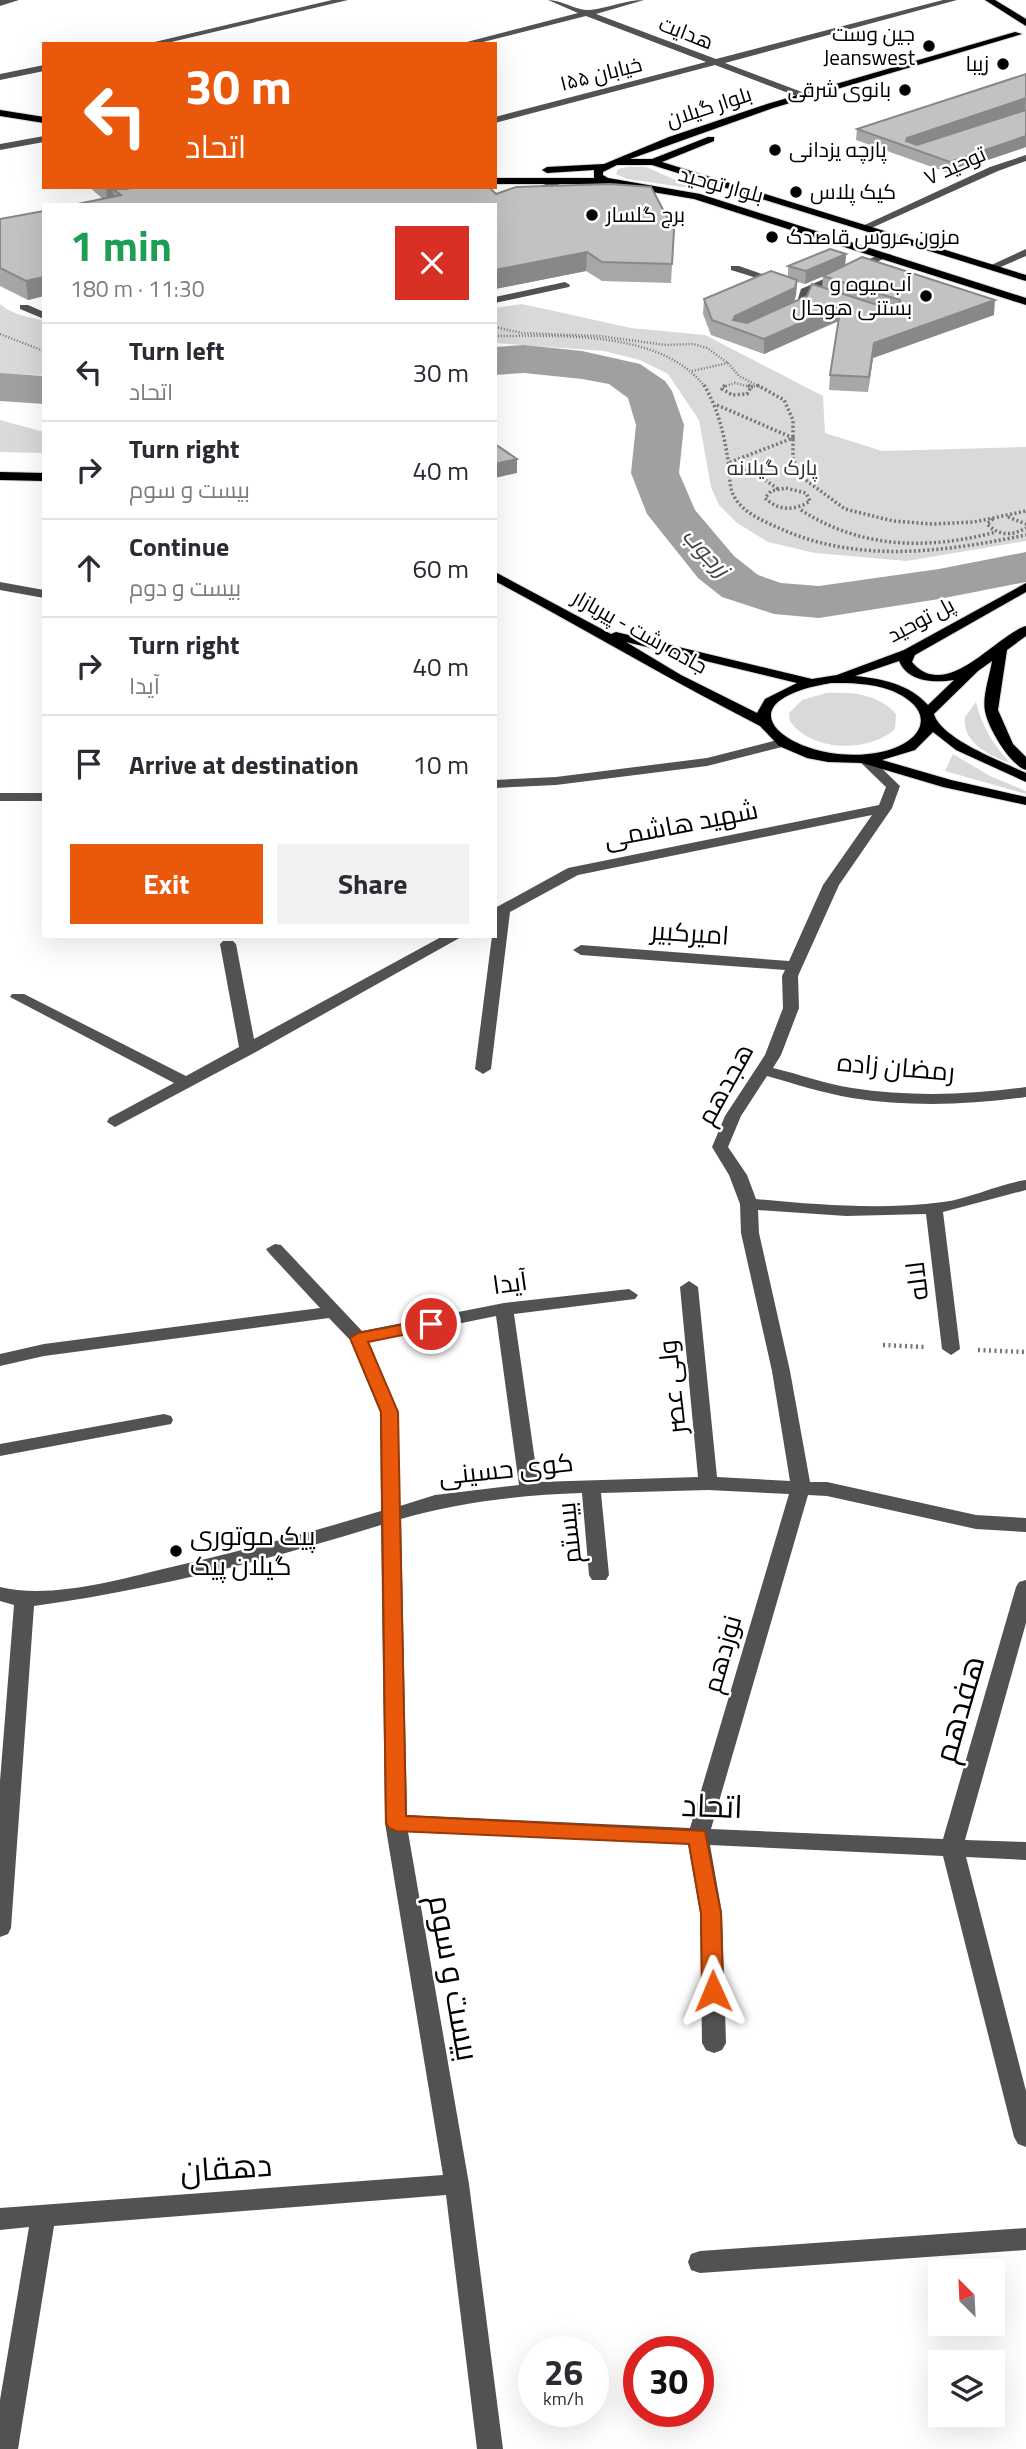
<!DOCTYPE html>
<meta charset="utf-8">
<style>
:root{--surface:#fff;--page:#f2f2f3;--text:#2b2b33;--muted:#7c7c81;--line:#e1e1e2;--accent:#ea580c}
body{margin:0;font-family:"Titillium Web",Cairo,sans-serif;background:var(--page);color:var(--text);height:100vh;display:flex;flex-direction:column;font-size:26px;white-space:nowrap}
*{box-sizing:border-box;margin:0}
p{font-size:23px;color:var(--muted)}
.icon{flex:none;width:38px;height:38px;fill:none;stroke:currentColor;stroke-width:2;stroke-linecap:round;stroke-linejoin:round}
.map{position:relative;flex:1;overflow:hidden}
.panel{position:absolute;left:42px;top:203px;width:455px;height:735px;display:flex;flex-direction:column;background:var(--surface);border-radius:0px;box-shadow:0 7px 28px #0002}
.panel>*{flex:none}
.top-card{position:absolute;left:42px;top:42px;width:455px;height:147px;border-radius:0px;box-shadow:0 7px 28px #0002;background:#ea580c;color:#fff;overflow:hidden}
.needle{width:46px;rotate:336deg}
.fabs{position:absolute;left:928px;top:2259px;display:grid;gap:14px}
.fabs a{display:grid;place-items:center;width:77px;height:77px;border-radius:0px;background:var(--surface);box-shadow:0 7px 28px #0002;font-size:35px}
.speed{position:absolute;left:518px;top:2336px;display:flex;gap:14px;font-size:35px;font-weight:700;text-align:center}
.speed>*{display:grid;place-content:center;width:91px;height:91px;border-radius:50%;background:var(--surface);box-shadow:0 7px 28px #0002;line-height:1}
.speed small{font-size:18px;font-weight:400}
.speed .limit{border:10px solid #d22;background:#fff;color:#111}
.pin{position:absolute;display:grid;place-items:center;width:60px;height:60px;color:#fff;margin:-30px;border:4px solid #fff;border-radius:50%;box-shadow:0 2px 7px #0007}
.me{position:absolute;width:77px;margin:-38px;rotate:359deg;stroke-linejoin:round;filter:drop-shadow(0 0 5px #0008)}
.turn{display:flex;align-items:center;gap:24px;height:147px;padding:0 28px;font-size:32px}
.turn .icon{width:91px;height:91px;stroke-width:2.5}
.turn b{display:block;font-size:49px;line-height:60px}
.round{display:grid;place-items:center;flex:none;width:74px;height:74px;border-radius:0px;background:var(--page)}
.overview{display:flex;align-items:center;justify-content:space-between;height:119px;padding:0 28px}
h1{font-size:42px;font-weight:700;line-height:52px;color:#1e9e55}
.cta{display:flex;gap:14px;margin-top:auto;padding:14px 28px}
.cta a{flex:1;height:80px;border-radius:0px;background:var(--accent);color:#fff;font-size:28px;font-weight:700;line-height:80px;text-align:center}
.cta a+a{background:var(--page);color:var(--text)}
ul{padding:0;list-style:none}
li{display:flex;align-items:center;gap:21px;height:98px;padding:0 28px;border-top:2px solid var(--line)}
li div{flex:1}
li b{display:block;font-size:26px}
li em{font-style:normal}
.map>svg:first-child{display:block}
</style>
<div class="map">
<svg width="1026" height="2449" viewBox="0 0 1026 2449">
<rect width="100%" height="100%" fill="#fff"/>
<path fill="#d9d9d9" d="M627,167h19l50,22 -69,-10 -11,-5 2,-5z
M0,304c13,11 27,13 44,16v55l-44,-1z
M522,304l109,24 74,7 118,61 2,37 57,18 144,-4v94l-119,20 -92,-8 -47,-11 -31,-19 -18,-18 -8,-18 -12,-67 -31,-46 -28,-14 -36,-9 -109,-8v-35z
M0,420l44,12v21l-44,-1z
M826,693c25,-1 52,0 70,21l-1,15c-26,24 -84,23 -105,-8l-1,-8 13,-13z
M976,702c6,25 17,42 34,61 -21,-8 -48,-20 -45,-46z
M953,754l37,22 36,15v3l-81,-23z"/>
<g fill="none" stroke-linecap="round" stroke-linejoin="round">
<path fill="#a0a0a0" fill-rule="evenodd" d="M524,345l58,6 58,13 25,17 7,10 12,34 -5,48 16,37 39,46 24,19 23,8 38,3 120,-17 87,-17v30l-87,17 -120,19 -45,-4 -52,-17 -24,-19 -51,-64 -16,-41 5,-48 -8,-27 -19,-14 -27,-5 -58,-6 -29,2v-28z
M0,373l44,3v28l-44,-3z"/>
<g stroke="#dbdbdb" stroke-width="2">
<path id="major" d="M985,0h10l31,19v7z
M1015,32l7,2 -249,74 -143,51h22l56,-22h6v4l-52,21 364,113v6l-374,-116h-35l-14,7v3l5,3 92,16 326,104v7l-332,-106 -89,-15h-110v-6h99v-8l-47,3 -5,-3 5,-3 57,-3 65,-27 98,-33z
M0,110l44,7v6l-44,-7z
M0,472l44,1v8l-44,-1z
M495,572l116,62 5,-2 196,47 25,-4 67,-25 122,-67v9l-111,63 -3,7c34,41 84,-27 114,-36v10l-19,14 -9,60 15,34 13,13v13c-16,-5 -38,-42 -41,-59 -3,-14 5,-36 7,-50l-14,10 -44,43c7,25 69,48 92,59v9l-70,-32 -23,-18 -18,18 -33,10 69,20 75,17v8l-83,-18 -81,-24 -34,-1 -21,-4 -28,-12 -19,-20c-90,-46 -176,-97 -265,-145zM626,642l171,41 -32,16 -8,14 -76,-38zM899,661c9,21 34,22 55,19l-26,25c-19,-21 -45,-26 -73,-29zM831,683c19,0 40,0 59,7 48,19 36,52 -9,62 -78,17 -175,-48 -50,-69z"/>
</g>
<path stroke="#747474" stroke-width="2.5" stroke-dasharray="1 2" stroke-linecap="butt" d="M495,327l27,6 77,3 67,9 27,-1 14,4 21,15 11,13 21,11
M0,334l44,17
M495,336c66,0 167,-6 210,51
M692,371l36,-8
M723,387l12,-4 16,4
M751,387l4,-1"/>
<path stroke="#747474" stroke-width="3.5" stroke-dasharray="2 2.5" stroke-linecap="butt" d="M704,385c15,25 21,53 25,82 1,10 0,22 6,31 9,15 28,23 44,30 78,36 165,24 247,7
M725,385l-3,4 10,6 15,-1 4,-7
M748,385l3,2
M757,385l27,15 9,20v39l10,19 42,31 48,12 39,3 42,-2 52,-11
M751,387l4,-1
M717,405l76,33 -65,25 30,12 20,14
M786,488l20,5 4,8c-15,10 -32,10 -45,-3l6,-7z
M801,510c60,39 127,40 195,22
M1008,517l18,7
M993,519l-6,5c12,12 25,12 39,4"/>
<path stroke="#747474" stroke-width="4.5" stroke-dasharray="2 3.5" stroke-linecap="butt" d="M883,1345l41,2
M978,1350l48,2"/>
<path fill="#525252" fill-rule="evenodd" d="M0,0h19l-19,6z
M332,0h16l-185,44h-17z
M548,0c14,0 29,11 42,10 19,-2 35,-10 54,-10l-48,14 120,45 227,-59h14l-232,63 85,32v4h-6l-89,-34 -220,58v-6l211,-55 -120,-46 -111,28h-16l119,-31z
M44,65v6l-44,9v-6z
M44,136v6l-44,8v-6z
M1026,155v6l-28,10 -131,59 -9,-2 132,-61z
M556,180l9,2 -66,27 -4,1v-5h-3z
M1026,249v7l-30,13 -9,-2z
M883,253l9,2 -82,38 -5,16 -16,6 -5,-3 12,-7 5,-16z
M731,266h8l48,17 -5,3 -51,-16z
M565,282l5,3 -1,2 -74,16v-6z
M20,305h8l16,7v7l-24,-10z
M0,582l44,8v8l-44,-8z
M785,738l5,1v6l-83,21 -151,19 -61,3v-8l61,-3 151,-19z
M864,755l5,1 31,30 -8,22 -53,77 -41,91 1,32 -18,47 -8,13c26,6 52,16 79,20 58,9 117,7 174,-1v10c-57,8 -117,10 -174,1 -29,-5 -57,-14 -85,-22l-26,40 -13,31 19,28 9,24c62,6 125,11 187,3 29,-4 55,-18 83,-22v10l-83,22 17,137 -9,6 -9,-6 -16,-135 -80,2 -88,-6 1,23 31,138 20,111h17l149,33 50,3v14l-50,-3 -149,-33 -19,-1 -97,334 232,10 73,-252 3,-5 7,-2v43l-61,217 61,2v18l-60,-3 60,234v56l-8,-3 -4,-7 -71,-281 -233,-11 12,68 4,130 -4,7 -8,3 -8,-3 -4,-7 -2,-130 -12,-69 -280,-12 61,352 34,265h-26l-31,-254 -392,31 -36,223h-18v-49l29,-173 -29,3v-22l443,-33 -58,-352 -4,-298c-116,36 -227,64 -347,81l-23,322 -3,6 -8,3v-156l14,-176 -14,-4v-14c48,12 115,-6 163,-18 74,-17 146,-36 218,-58l-1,-99 -30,-72 -21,-22 -285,38 -44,10v-12l44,-10 276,-36 -51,-55 -3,-4 9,-5 6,1 81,86 142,-28 125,-14 9,6 -3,4 -121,15 24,168 160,-5 -18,-190 9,-6 9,6 19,190 73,4 -18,-110 -31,-138 -1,-29 -11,-29 -17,-28 13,-31 40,-61 18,-47 -1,-32 3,-6 -204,-15 -8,-5 8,-5 208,16 34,-76 49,-70 -294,60 -68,37 -19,157 -8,5 -8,-5 17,-133h3v-28l73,-40 311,-63 7,-18 -29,-28zM496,1316l23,169 -84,10 -35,11 -2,-94 -29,-70zM708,1490l81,4 -99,334 -283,-13 -6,-296c58,-17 120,-24 181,-26l7,82 3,5h14l3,-5 -8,-82z
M0,793h44v8h-44z
M443,936h20l-209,117 -139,74 -8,-5 2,-4 65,-35 -164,-86 2,-3h12l162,82 53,-29 -19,-103 3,-3h10l3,3 18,95z
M164,1414l7,2 2,4 -2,4 -171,32v-12z
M1026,2228v22l-326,23 -9,-3 -3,-8 3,-8 9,-3z"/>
<use href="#major" fill="#000" fill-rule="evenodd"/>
</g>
<path fill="#a7a7a7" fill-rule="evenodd" d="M1026,74v73l-77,26 -93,-33 1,-11z
M89,187h356l1,1 50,6 178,36 -3,53 -69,-2 -16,-10 -91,18v-84l-392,-6z
M44,211v85l-16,4 -28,-14v-67z
M846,254l-1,11 149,50 -121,43 -5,34 -39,-2 1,-15 9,-54 -75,33 -53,-19 -8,-21 1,-15 84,-22v-11zM823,276l-1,12 -28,14 2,-7 1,-13 8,2z"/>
<path fill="#888" d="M1026,98l-1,12 -114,38 -5,-7 1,-3z
M1026,136v11l-77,26 1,-11z
M106,187h64l-49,8 -8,-6 1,11 -7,2z
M587,252l-1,19 -91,18v-19z
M846,254l-1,13 -40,17 1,-13z
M44,277v19l-16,4 -2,-19z
M797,280l-1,15 -2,8 -56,27 -5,-10 2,-4z
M995,300l-1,15 -121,43 -5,34 6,-49z
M841,305l-1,15 -76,34v-15z
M517,459v14l-22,5v-14z"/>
<path fill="#c2c2c2" stroke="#888" stroke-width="2" d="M1026,74v24l-119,40 -1,3 11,4 109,-35v26l-76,26 -93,-33z
M610,184l41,3 23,43 -2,34 -70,-2 -15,-10 -92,18v-65h-422l48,-10 -8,-6h13l9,-2h310l1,1 43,-1 7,7 20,-7z
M44,211v66l-18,4 -26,-13v-49z
M830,249l16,5 -40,17 -18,-5z
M862,257l133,43 -121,43 -5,34 -39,-2 11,-70 -77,34 -52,-19 -8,-21 67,-28 26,9 -2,8 -60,28 -2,4 14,3 60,-27 5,-12 78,25h11l-1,-9 -77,-24z
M495,444l22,15 -22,5z"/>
<path fill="#ea580c" stroke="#983908" stroke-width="2" d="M431,1319l6,1 2,4 -2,4 -69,14 30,70 8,404 299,15 16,82 2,78 -3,6 -7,3 -8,-3 -3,-6 -1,-78 -12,-69 -293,-13 -7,-3 -3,-5 -5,-411 -31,-74 8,-5z"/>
<g fill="#000" stroke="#fff" stroke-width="2.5">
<circle cx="929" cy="46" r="7"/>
<circle cx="1003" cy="64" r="7"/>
<circle cx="905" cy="90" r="7"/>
<circle cx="775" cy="150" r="7"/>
<circle cx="796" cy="192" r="7"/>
<circle cx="592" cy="215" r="7"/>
<circle cx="772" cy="237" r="7"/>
<circle cx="926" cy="296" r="7"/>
<circle cx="176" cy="1551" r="7"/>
</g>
<g text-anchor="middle" stroke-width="5" stroke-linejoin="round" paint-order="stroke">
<g font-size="21" fill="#000" stroke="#fff">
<text transform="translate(686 33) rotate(21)" y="7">هدایت</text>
<text transform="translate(601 74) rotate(-14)" y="7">خیابان ۱۵۵</text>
<text transform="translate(709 107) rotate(-18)" y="7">بلوار گیلان</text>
<text transform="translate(955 166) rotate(-24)" y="7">توحید ۷</text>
<text transform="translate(721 185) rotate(15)" y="7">بلوار توحید</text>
<text transform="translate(921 620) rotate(-28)" y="7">پل توحید</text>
<text transform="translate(640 632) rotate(29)" y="7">جاده رشت - پیربازار</text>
</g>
<g font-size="21" fill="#000" stroke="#fff" text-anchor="end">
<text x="915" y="41">جین وست<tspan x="915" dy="24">Jeanswest</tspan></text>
<text x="989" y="71">زیبا</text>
<text x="891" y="97">بانوی شرقی</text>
<text x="789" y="157" text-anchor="start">پارچه یزدانی</text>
<text x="810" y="199" text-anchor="start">کیک پلاس</text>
<text x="606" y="222" text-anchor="start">برج گلسار</text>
<text x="786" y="244" text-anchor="start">مزون عروس قاصدک</text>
<text x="912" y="291">آب‌میوه و<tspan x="912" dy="24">بستنی هوحال</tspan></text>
</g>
<g font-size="21" fill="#303030" stroke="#fff">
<text x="772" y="475">پارک گیلانه</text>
</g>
<g font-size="23" font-style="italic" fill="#414141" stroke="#fff">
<text transform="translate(706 552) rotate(47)" y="8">زرجوب</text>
</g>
<g font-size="26" fill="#000" stroke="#fff">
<text transform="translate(681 824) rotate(-11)" y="9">شهید هاشمی</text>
<text transform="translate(690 933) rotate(4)" y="9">امیرکبیر</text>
<text transform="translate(896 1067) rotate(5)" y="9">رمضان زاده</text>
<text transform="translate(725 1084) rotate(-61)" y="9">هجدهم</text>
<text transform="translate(917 1281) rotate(-97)" y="9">لاله</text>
<text transform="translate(510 1283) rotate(-8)" y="9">آیدا</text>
<text transform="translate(672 1387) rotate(-96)" y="9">ولی عصر</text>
<text transform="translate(506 1469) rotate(-6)" y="9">کوی حسینی</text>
<text transform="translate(569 1533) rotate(-96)" y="9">بیستم</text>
<text transform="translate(722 1654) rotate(-74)" y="9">نوزدهم</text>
</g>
<g font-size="26" fill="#000" stroke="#fff" text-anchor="start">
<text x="190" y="1545">پیک موتوری<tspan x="190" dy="30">گیلان پیک</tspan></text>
</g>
<g font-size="32" fill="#000" stroke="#fff">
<text transform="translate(959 1709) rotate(-74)" y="11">هفدهم</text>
<text transform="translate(712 1806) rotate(2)" y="11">اتحاد</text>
<text transform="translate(454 1978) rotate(80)" y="11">بیست و سوم</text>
<text transform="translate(226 2168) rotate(-4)" y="11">دهقان</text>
</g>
</g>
</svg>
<div class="fabs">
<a><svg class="needle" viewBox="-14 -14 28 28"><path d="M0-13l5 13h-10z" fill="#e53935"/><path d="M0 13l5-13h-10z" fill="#7c7c81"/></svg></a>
<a><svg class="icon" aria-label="layers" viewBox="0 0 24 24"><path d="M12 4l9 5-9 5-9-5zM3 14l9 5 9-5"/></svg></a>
</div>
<div class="speed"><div>26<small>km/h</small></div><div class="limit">30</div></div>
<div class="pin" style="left:431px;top:1324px;background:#d93025"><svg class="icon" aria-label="arrive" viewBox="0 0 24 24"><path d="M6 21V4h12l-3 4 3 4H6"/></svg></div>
<svg class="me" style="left:713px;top:1991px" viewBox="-20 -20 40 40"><path d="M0-17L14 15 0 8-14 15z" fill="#ea580c" stroke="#fff" stroke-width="4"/></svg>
<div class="top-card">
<div class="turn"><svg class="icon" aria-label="left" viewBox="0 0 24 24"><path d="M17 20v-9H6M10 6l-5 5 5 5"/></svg><div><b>30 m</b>اتحاد</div></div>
</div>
<section class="panel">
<div class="overview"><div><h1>1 min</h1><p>180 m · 11:30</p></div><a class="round" style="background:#d93025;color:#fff"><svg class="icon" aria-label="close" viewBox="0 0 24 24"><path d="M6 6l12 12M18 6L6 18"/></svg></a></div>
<ul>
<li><svg class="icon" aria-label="left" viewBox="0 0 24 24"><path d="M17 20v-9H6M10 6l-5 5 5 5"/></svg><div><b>Turn left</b><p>اتحاد</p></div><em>30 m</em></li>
<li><svg class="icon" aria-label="right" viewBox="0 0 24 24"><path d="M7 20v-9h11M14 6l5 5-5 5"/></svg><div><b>Turn right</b><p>بیست و سوم</p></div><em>40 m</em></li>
<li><svg class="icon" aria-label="ahead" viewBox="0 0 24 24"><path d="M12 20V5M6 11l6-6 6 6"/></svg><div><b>Continue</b><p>بیست و دوم</p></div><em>60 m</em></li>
<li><svg class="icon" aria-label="right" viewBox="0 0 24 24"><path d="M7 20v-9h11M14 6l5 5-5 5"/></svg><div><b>Turn right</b><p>آیدا</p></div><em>40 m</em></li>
<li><svg class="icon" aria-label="arrive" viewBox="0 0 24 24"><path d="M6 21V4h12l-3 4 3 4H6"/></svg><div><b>Arrive at destination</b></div><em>10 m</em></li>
</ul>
<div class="cta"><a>Exit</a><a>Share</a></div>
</section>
</div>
